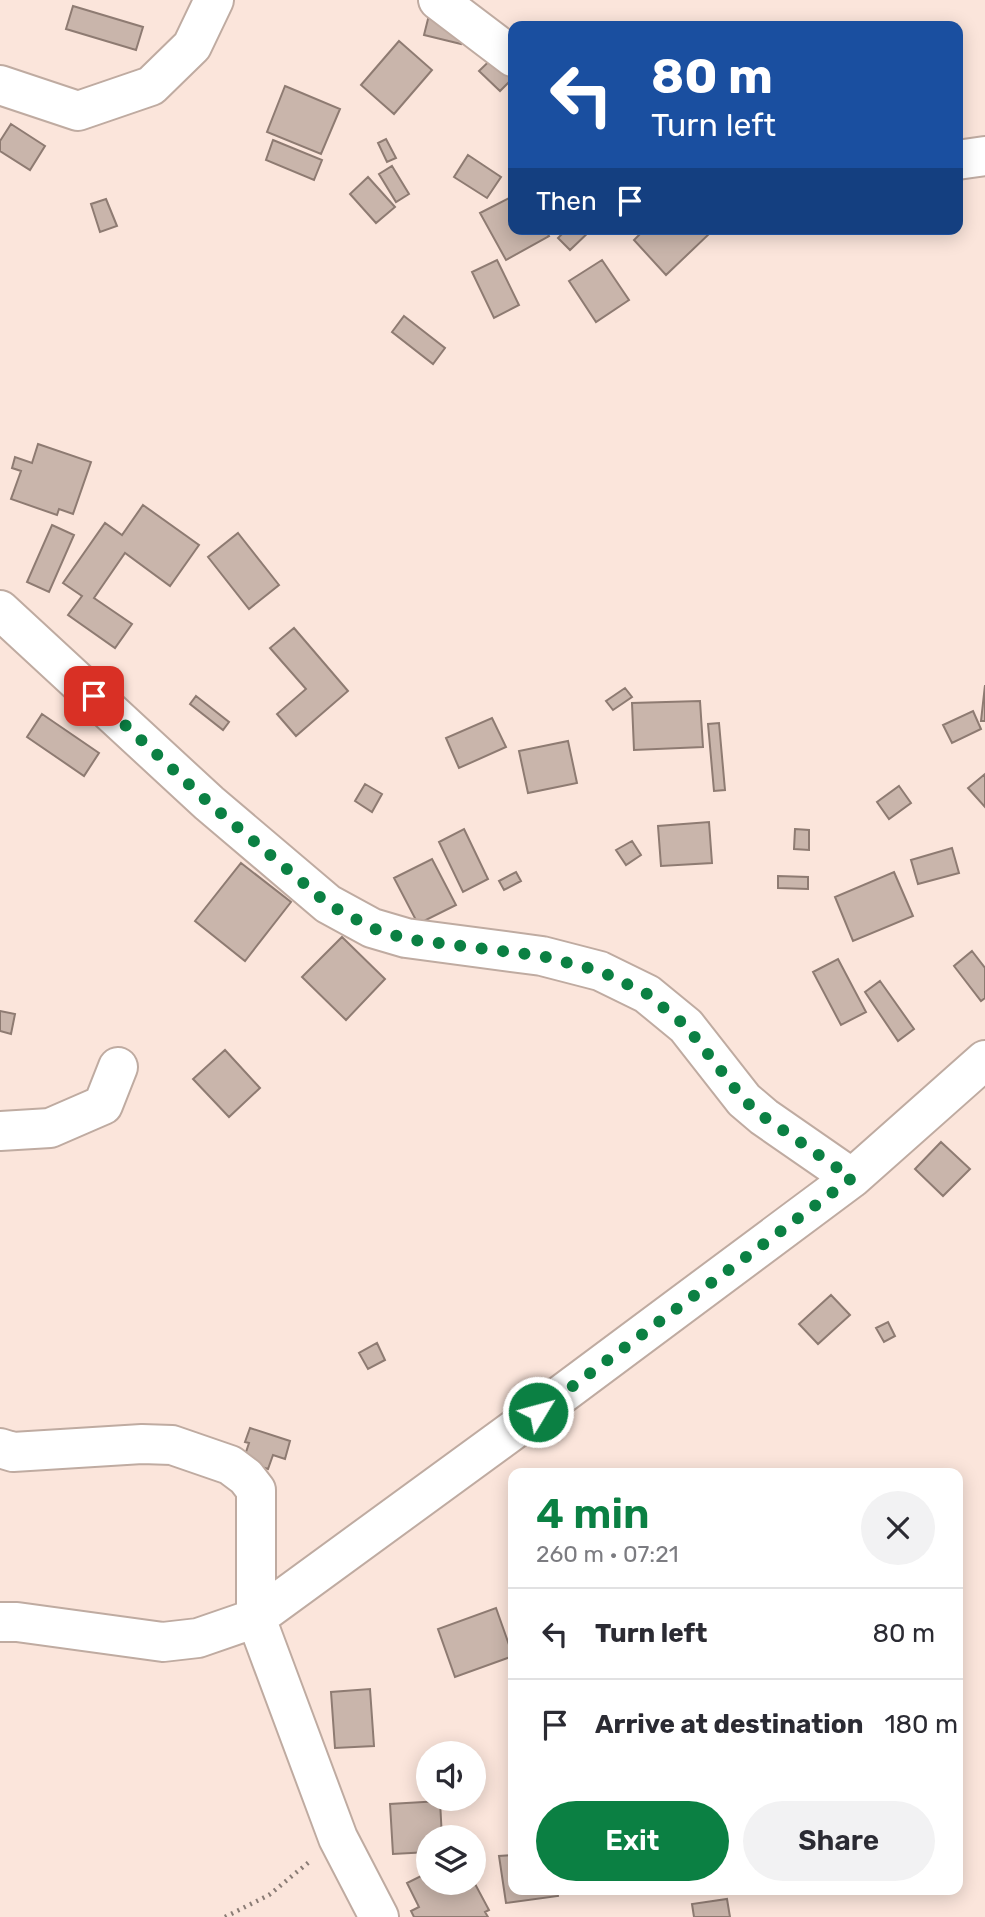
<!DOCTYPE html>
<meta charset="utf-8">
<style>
:root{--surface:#fff;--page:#f2f2f3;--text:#2b2b33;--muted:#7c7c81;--line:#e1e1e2;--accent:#0b8043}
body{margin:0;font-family:Rubik,sans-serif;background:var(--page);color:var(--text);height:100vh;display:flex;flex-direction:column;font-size:26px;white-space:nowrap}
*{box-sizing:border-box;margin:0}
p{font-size:23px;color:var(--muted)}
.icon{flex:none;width:38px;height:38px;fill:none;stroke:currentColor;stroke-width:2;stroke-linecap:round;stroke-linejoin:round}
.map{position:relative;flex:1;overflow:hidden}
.drawer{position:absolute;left:508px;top:1468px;width:455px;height:427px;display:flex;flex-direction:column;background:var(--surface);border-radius:14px;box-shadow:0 4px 18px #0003}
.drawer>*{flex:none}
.banner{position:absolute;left:508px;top:21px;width:455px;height:214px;border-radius:14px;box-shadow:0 4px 18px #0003;background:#1a4fa0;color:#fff;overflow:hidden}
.tools{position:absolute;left:416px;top:1741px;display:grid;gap:14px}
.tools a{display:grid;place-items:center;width:70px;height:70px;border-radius:50%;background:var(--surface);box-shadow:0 4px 18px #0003;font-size:35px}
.pin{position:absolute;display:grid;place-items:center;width:60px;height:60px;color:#fff;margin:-30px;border-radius:14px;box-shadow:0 4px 10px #0006}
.me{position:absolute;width:77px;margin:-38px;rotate:53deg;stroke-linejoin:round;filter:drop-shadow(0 0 5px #0008)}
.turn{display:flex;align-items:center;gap:24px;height:147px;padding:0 28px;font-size:32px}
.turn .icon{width:91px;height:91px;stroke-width:2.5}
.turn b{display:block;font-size:49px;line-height:60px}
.then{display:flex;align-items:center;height:66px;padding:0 28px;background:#0003;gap:14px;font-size:26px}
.round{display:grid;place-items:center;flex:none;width:74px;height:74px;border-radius:37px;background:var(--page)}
.head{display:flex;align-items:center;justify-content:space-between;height:119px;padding:0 28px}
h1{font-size:42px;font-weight:600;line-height:52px;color:var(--accent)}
.primary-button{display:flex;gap:14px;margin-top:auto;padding:14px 28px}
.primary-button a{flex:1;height:80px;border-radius:42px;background:var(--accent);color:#fff;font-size:28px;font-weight:600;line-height:80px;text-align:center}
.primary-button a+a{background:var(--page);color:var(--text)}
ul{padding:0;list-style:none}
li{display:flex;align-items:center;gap:21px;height:91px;padding:0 28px;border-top:2px solid var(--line)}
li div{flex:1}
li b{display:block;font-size:26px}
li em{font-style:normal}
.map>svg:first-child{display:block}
</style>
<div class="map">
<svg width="985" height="1917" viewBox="0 0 985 1917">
<rect width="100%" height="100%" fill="#fbe5db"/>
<path fill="#c9b5ab" stroke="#8e7b72" stroke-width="2" d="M73,6l70,21 -7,23 -70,-21z
M429,15l37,9 -5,20 -37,-9z
M399,41l33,29 -38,44 -33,-29z
M507,44l6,5v29l-13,13 -21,-20z
M285,86l55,23 -19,45 -54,-22z
M11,124l34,22 -15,24 -30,-19v-10z
M386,139l10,19 -9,4 -9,-19z
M273,140l49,20 -8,20 -48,-20z
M468,155l33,22 -14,21 -33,-21z
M392,166l17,28 -13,8 -17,-28z
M368,177l27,30 -19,16 -26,-29z
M513,196v33h32l4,7 -43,24 -26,-47z
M106,199l11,27 -17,6 -9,-28z
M567,229h25l-22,21 -12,-12z
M645,229h58l5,6 -42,40 -32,-35z
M497,260l22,45 -25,13 -22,-46z
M602,260l27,40 -33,22 -27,-41z
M404,316l41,32 -12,16 -41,-32z
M38,444l53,18 -18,52 -14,-5 -2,6 -46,-16 10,-28 -9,-3 3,-11 17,6z
M143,505l56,40 -29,41 -45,-33 -31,45 38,26 -17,24 -47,-33 14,-19 -19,-13 42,-60 17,12z
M52,525l22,10 -25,57 -22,-10z
M238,533l41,52 -30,24 -41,-52z
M294,628l54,63 -52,45 -19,-22 29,-25 -36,-41z
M985,685v36h-4z
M625,688l7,9 -19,13 -7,-9z
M196,696l33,26 -6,8 -33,-26z
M700,701l3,46 -69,3 -2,-47z
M973,711l8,18 -29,14 -9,-18z
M42,714l57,39 -15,23 -57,-39z
M492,718l14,29 -47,21 -13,-30z
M719,723l6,67 -11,1 -6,-67z
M568,741l9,42 -49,10 -9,-42z
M985,774v33l-17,-19z
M365,784l17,10 -10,18 -17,-11z
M899,786l12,17 -22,16 -12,-17z
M709,822l3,41 -51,3 -3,-40z
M464,829l24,50 -25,13 -24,-50z
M795,829l14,1v20l-15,-1z
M632,841l9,14 -15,10 -10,-15z
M952,848l7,25 -41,11 -7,-24z
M432,859l24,46 -38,19 -24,-46z
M241,863l50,39 -46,59 -50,-40z
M516,872l5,9 -17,9 -5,-9z
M894,872l19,44 -60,25 -18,-44z
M778,876l30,1v12l-30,-1z
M342,937l43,42 -39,41 -44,-43z
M972,951l13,17v30l-4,3 -27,-35z
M838,959l28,53 -25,13 -28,-53z
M880,981l34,48 -16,12 -33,-49z
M0,1011l15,3 -4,20 -11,-3z
M225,1050l35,38 -31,29 -36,-38z
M941,1142l29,27 -27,27 -28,-27z
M831,1295l19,20 -32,29 -19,-20z
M888,1322l7,14 -11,6 -8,-14z
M377,1343l8,17 -17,9 -9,-16z
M250,1428l40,13 -5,18 -12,-4 -5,14 -25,-8 6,-18 -4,-1z
M496,1608l17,48 -58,21 -17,-48z
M370,1689l4,57 -39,2 -4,-56z
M440,1801l2,37h-13v14l-36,2 -3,-50z
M513,1855v35h44l1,6 -52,7 -7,-47z
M429,1872v11l45,-1 15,28 -4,2 3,5h-74l-3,-6 8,-4 -12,-24z
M727,1899l3,18h-36l-2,-13z"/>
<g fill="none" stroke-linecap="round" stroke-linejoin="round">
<g stroke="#bfaba1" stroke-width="42">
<path id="minor" d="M438,0l75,57
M0,85l78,26 73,-25 41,-40 22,-46
M957,160l28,-4
M0,610l209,193 119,101 44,24 34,10 136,18 58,15 47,23 39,32 58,74 20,17 88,61
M0,1131l50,-3 53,-23 15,-38
M0,1448l13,4 129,-8 30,1 58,20 16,12 10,13v128l82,220 41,79
M0,1622h17l146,20 35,-4 58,-20 282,-206 314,-234 133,-118"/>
</g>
<path stroke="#8a7c75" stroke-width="4.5" stroke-dasharray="2 5" stroke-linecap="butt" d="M225,1917l44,-22 40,-33"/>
<use href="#minor" stroke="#fff" stroke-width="38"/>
</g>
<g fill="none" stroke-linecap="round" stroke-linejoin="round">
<path stroke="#0b8043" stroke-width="12" stroke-dasharray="0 21.6" d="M94,696l115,107 119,101 44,24 34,11 136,17 58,15 47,23 39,32 58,74 20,17 88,61 -314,234"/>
</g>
</svg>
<div class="tools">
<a><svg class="icon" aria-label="sound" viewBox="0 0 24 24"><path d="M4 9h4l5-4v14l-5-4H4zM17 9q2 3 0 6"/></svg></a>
<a><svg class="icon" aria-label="layers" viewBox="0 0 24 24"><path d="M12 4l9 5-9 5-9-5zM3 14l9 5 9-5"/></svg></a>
</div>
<div class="pin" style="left:94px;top:696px;background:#d93025"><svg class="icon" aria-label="arrive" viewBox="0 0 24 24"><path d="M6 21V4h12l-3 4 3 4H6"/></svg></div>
<svg class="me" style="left:538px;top:1412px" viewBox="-20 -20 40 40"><circle r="17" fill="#0b8043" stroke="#fff" stroke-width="3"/><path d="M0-11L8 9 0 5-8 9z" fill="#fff"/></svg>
<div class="banner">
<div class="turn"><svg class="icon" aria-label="left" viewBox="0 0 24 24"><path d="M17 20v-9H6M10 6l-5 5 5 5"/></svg><div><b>80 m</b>Turn left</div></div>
<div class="then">Then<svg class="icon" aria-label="arrive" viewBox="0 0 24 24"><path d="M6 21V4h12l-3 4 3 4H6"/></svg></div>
</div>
<section class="drawer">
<div class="head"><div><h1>4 min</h1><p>260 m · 07:21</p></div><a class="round"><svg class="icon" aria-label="close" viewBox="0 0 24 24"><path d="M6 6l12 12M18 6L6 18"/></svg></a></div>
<ul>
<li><svg class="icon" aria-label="left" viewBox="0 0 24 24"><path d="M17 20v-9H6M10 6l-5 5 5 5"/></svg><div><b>Turn left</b></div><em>80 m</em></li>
<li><svg class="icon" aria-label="arrive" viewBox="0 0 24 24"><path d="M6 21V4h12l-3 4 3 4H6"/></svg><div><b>Arrive at destination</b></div><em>180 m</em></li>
</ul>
<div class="primary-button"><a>Exit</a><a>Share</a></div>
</section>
</div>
